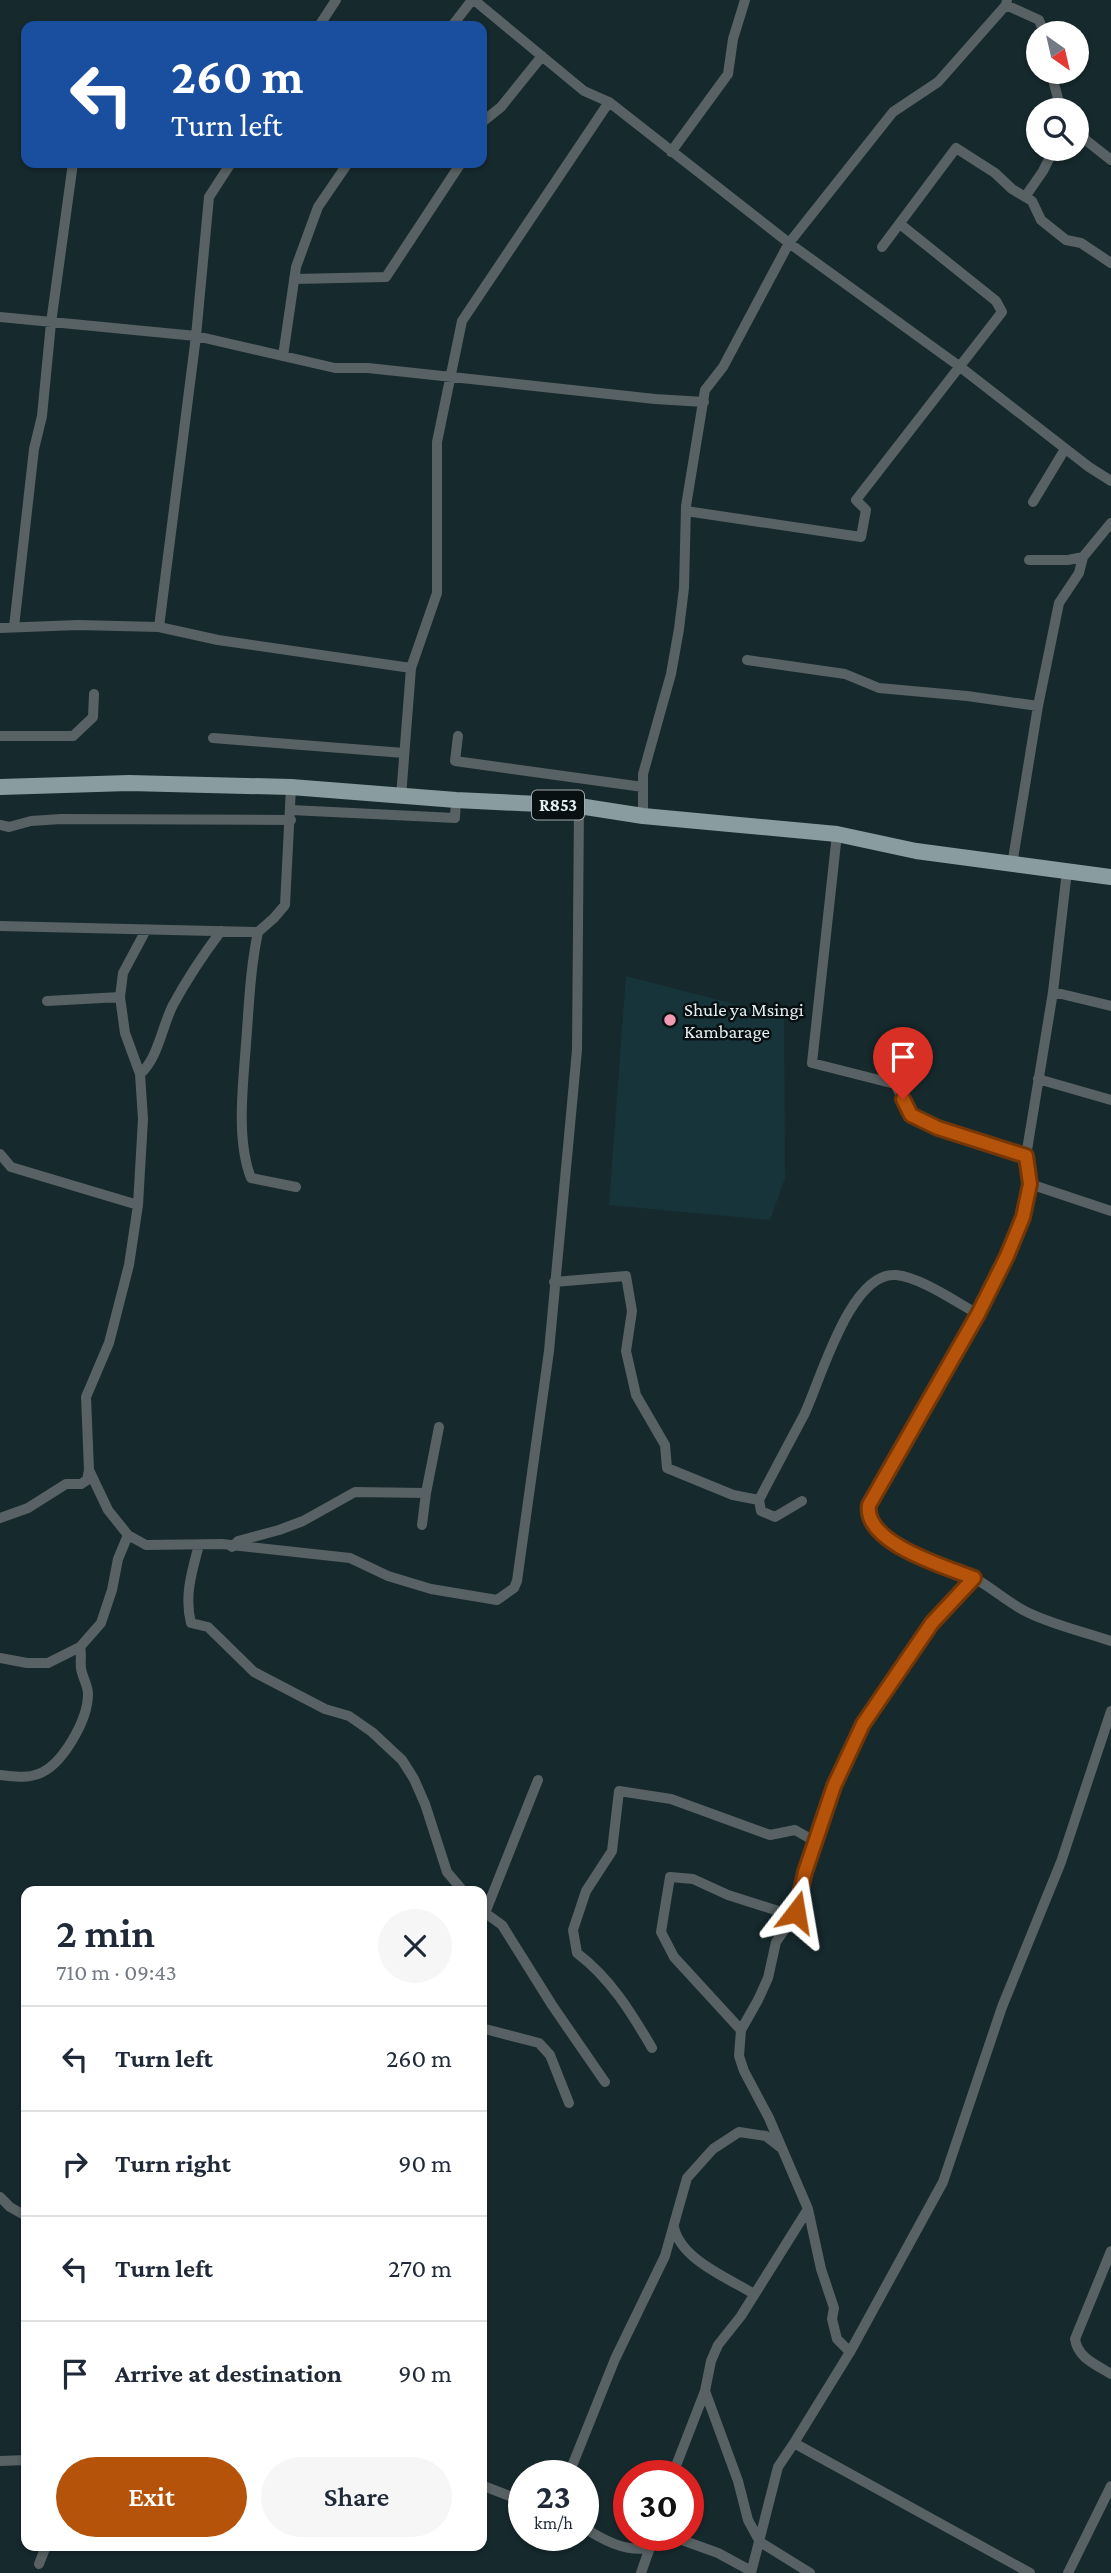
<!DOCTYPE html>
<meta charset="utf-8">
<style>
:root{--surface:#fff;--page:#f6f6f7;--text:#1f2937;--muted:#747a83;--line:#e0e1e3;--accent:#b45309}
body{margin:0;font-family:"Crimson Pro",serif;background:var(--page);color:var(--text);height:100vh;display:flex;flex-direction:column;font-size:26px;white-space:nowrap}
*{box-sizing:border-box;margin:0}
p{font-size:23px;color:var(--muted)}
.icon{flex:none;width:38px;height:38px;fill:none;stroke:currentColor;stroke-width:2;stroke-linecap:round;stroke-linejoin:round}
.map{position:relative;flex:1;overflow:hidden}
.sheet{position:absolute;left:21px;top:1886px;width:466px;height:665px;display:flex;flex-direction:column;background:var(--surface);border-radius:14px;box-shadow:0 2px 5px #0004}
.sheet>*{flex:none}
.banner{position:absolute;left:21px;top:21px;width:466px;height:147px;border-radius:14px;box-shadow:0 2px 5px #0004;background:#1a4fa0;color:#fff;overflow:hidden}
.needle{width:46px;rotate:146deg}
.buttons{position:absolute;left:1026px;top:21px;display:grid;gap:14px}
.buttons a{display:grid;place-items:center;width:63px;height:63px;border-radius:50%;background:var(--surface);box-shadow:0 2px 5px #0004;font-size:35px}
.speed{position:absolute;left:508px;top:2460px;display:flex;gap:14px;font-size:35px;font-weight:700;text-align:center}
.speed>*{display:grid;place-content:center;width:91px;height:91px;border-radius:50%;background:var(--surface);box-shadow:0 2px 5px #0004;line-height:1}
.speed small{font-size:18px;font-weight:400}
.speed .limit{border:10px solid #d22;background:#fff;color:#111}
.pin{position:absolute;display:grid;place-items:center;width:60px;height:60px;color:#fff;margin:-72px -30px;border-radius:50% 50% 50% 0;rotate:-45deg;box-shadow:0 0 7px #0007}
.pin .icon{rotate:45deg}
.me{position:absolute;width:77px;margin:-38px;rotate:14deg;stroke-linejoin:round;filter:drop-shadow(0 0 5px #0008)}
.turn{display:flex;align-items:center;gap:24px;height:147px;padding:0 35px;font-size:32px}
.turn .icon{width:91px;height:91px;stroke-width:2.5}
.turn b{display:block;font-size:49px;line-height:60px}
.round{display:grid;place-items:center;flex:none;width:74px;height:74px;border-radius:37px;background:var(--page)}
.headline{display:flex;align-items:center;justify-content:space-between;height:119px;padding:0 35px}
h1{font-size:42px;font-weight:600;line-height:52px}
.action{display:flex;gap:14px;margin-top:auto;padding:14px 35px}
.action a{flex:1;height:80px;border-radius:42px;background:var(--accent);color:#fff;font-size:28px;font-weight:600;line-height:80px;text-align:center}
.action a+a{background:var(--page);color:var(--text)}
ul{padding:0;list-style:none}
li{display:flex;align-items:center;gap:21px;height:105px;padding:0 35px;border-top:2px solid var(--line)}
li div{flex:1}
li b{display:block;font-size:26px}
li em{font-style:normal}
.map>svg:first-child{display:block}
</style>
<div class="map">
<svg width="1111" height="2573" viewBox="0 0 1111 2573">
<rect width="100%" height="100%" fill="#16292d"/>
<path fill="#18343b" d="M626,976l158,41 1,161 -15,42 -161,-15z"/>
<g fill="none" stroke-linecap="round" stroke-linejoin="round">
<path stroke="#586163" stroke-width="10" d="M474,0l110,91 25,11 180,141 170,123 130,101 22,14
M1006,5l33,15 5,13
M319,26l17,-26
M452,26l20,-26
M1051,72l10,38
M481,123l20,-16 41,-51
M1076,129l11,12 24,19
M671,152l57,-78 5,-35 12,-39
M1025,197l18,-26 11,-22
M882,247l74,-99 39,25 17,16 20,12 9,19 25,20 15,3 30,20
M294,279l92,-2 75,-114
M0,317l196,19 139,32h33l287,31 49,3
M283,356l13,-89 22,-60 30,-44
M1033,502l32,-53
M686,511l175,26 5,-27 -10,-10 146,-188 -6,-11 -96,-77
M1029,560h39l15,-3
M14,627l20,-178 8,-33 9,-93 22,-160
M159,627l37,-291 13,-139 22,-34
M0,628l78,-3 81,2 59,13 193,28 -10,129
M747,660l98,14 34,14 88,8 71,10
M411,668l26,-75v-151l25,-121 147,-219
M0,736h73l20,-19 1,-23
M458,736l-3,25 188,26
M213,738l191,15
M291,810l164,8 1,-18
M643,816v-42l28,-100 8,-45 5,-41 2,-82 19,-116 18,-23 66,-124 104,-131 45,-30 68,-77 1,-5
M0,825l9,2 22,-6 30,-2 230,1
M837,834l-25,229 83,21 16,31 27,13 88,28
M1012,865l26,-159 21,-103 20,-30 4,-16 28,-34
M1067,871l-14,121 -27,164 4,28 -7,33 -16,39 -29,58 -109,191c-7,40 78,59 105,73 19,10 35,26 55,35 25,12 55,19 82,28
M0,926l258,6 16,-14 11,-13 6,-118
M146,930l-23,43 -3,24 5,36 15,41 3,45 -5,86 -9,60 -20,78 -23,54 3,73 19,40 20,25 18,10 76,-1 128,14 38,18 43,13 66,11 17,-12 3,-7 32,-230 28,-301 2,-244
M258,932c-8,38 -9,74 -12,112 -3,41 -10,96 5,134l45,9
M1053,992l58,14
M47,1001l73,-4
M140,1074c18,-15 22,-48 33,-69 14,-26 30,-50 48,-74
M1038,1079l73,21
M0,1154l11,13 127,38
M1030,1184l81,27
M554,1282l72,-6 6,35 -6,40 10,44 29,50 2,23 66,27 26,5 2,11 14,6 27,-16
M759,1500c15,-29 30,-57 45,-85 16,-33 46,-144 92,-140 24,2 60,27 82,39
M0,1518l28,-10 38,-24h15l6,-4 2,-10
M422,1525l4,-32
M199,1545c-7,26 -15,51 -8,78l17,4 46,45 71,37 24,7 23,16 30,28 12,19 11,25 22,68 17,20
M232,1547l6,-6 41,-11 24,-9 52,-29 71,1 13,-66
M0,1658l27,5h21l32,-16 21,-24 11,-33 6,-31 10,-24
M0,1775c12,1 26,4 38,-1 24,-8 50,-54 50,-80 0,-9 -6,-17 -7,-26 -1,-7 1,-15 -1,-21
M481,1910l21,15 50,80 53,77
M485,1913l53,-133
M481,2028l58,15 11,12 19,48
M741,2030l-67,-73 -13,-25 9,-55 23,2 35,16 66,21
M652,2048c-21,-36 -42,-70 -75,-95l-4,-23 13,-39 26,-40 7,-60 52,8 99,36 25,-5 21,12
M0,2197l10,10 16,9
M674,2227c6,32 54,51 80,67
M1111,2251l-36,88c3,19 20,25 36,35
M850,2352l-13,-13 -5,-20 2,-11 -13,-39 -13,-60 -39,-91 -25,-47 -5,-15 2,-26 17,-30 10,-22 8,-36 18,-26 11,-44 29,-86 29,-62 69,-101 42,-45
M705,2391l33,90 10,39 12,22 50,31
M0,2461l26,-1
M568,2476l47,-117 50,-103 22,-78 26,-29 26,-17 27,4 14,11
M672,2476l33,-85 6,-30 7,-16 23,-29 67,-107
M481,2485l42,16
M583,2527c20,13 42,25 65,21
M671,2536l47,17 33,18
M39,2564l7,-18
M641,2573l13,-37
M751,2573l27,-106 16,-24
M1030,2573l-236,-130 56,-91 93,-170 59,-175 59,-145 50,-151
M1068,2573l43,-87"/>
<path stroke="#899ca0" stroke-width="16" d="M0,787l129,-4 162,4 165,13 123,6 64,10 194,18 79,17 195,26"/>
</g>
<g fill="none" stroke-linecap="round" stroke-linejoin="round">
<g stroke="#753606" stroke-width="18">
<path id="route" d="M796,1912l9,-40 29,-86 29,-62 69,-101 42,-45c-28,-11 -111,-35 -105,-73l109,-191 29,-58 16,-39 7,-33 -4,-28 -88,-28 -27,-13 -8,-16"/>
</g>
<use href="#route" stroke="#b45309" stroke-width="12"/>
</g>
<circle fill="#f19ab3" stroke="#081012" stroke-width="2.5" cx="670" cy="1020" r="7"/>
<g text-anchor="middle" stroke-width="5" stroke-linejoin="round" paint-order="stroke">
<rect fill="#081012" stroke="#a1abae" stroke-width="2" x="532" y="790.5" width="52" height="29" rx="5"/>
<g font-size="18" font-weight="bold" fill="#e3eef1">
<text x="558" y="811">R853</text>
</g>
<g font-size="19" fill="#e3eef1" stroke="#081012" text-anchor="start">
<text x="684" y="1016">Shule ya Msingi<tspan x="684" dy="22">Kambarage</tspan></text>
</g>
</g>
</svg>
<div class="buttons">
<a><svg class="needle" viewBox="-14 -14 28 28"><path d="M0-13l5 13h-10z" fill="#e53935"/><path d="M0 13l5-13h-10z" fill="#747a83"/></svg></a>
<a><svg class="icon" aria-label="search" viewBox="0 0 24 24"><circle cx="10" cy="10" r="6"/><path d="M15 15l6 6"/></svg></a>
</div>
<div class="speed"><div>23<small>km/h</small></div><div class="limit">30</div></div>
<div class="pin" style="left:903px;top:1099px;background:#d93025"><svg class="icon" aria-label="arrive" viewBox="0 0 24 24"><path d="M6 21V4h12l-3 4 3 4H6"/></svg></div>
<svg class="me" style="left:796px;top:1912px" viewBox="-20 -20 40 40"><path d="M0-17L14 15 0 8-14 15z" fill="#b45309" stroke="#fff" stroke-width="4"/></svg>
<div class="banner">
<div class="turn"><svg class="icon" aria-label="left" viewBox="0 0 24 24"><path d="M17 20v-9H6M10 6l-5 5 5 5"/></svg><div><b>260 m</b>Turn left</div></div>
</div>
<section class="sheet">
<div class="headline"><div><h1>2 min</h1><p>710 m · 09:43</p></div><a class="round"><svg class="icon" aria-label="close" viewBox="0 0 24 24"><path d="M6 6l12 12M18 6L6 18"/></svg></a></div>
<ul>
<li><svg class="icon" aria-label="left" viewBox="0 0 24 24"><path d="M17 20v-9H6M10 6l-5 5 5 5"/></svg><div><b>Turn left</b></div><em>260 m</em></li>
<li><svg class="icon" aria-label="right" viewBox="0 0 24 24"><path d="M7 20v-9h11M14 6l5 5-5 5"/></svg><div><b>Turn right</b></div><em>90 m</em></li>
<li><svg class="icon" aria-label="left" viewBox="0 0 24 24"><path d="M17 20v-9H6M10 6l-5 5 5 5"/></svg><div><b>Turn left</b></div><em>270 m</em></li>
<li><svg class="icon" aria-label="arrive" viewBox="0 0 24 24"><path d="M6 21V4h12l-3 4 3 4H6"/></svg><div><b>Arrive at destination</b></div><em>90 m</em></li>
</ul>
<div class="action"><a>Exit</a><a>Share</a></div>
</section>
</div>
